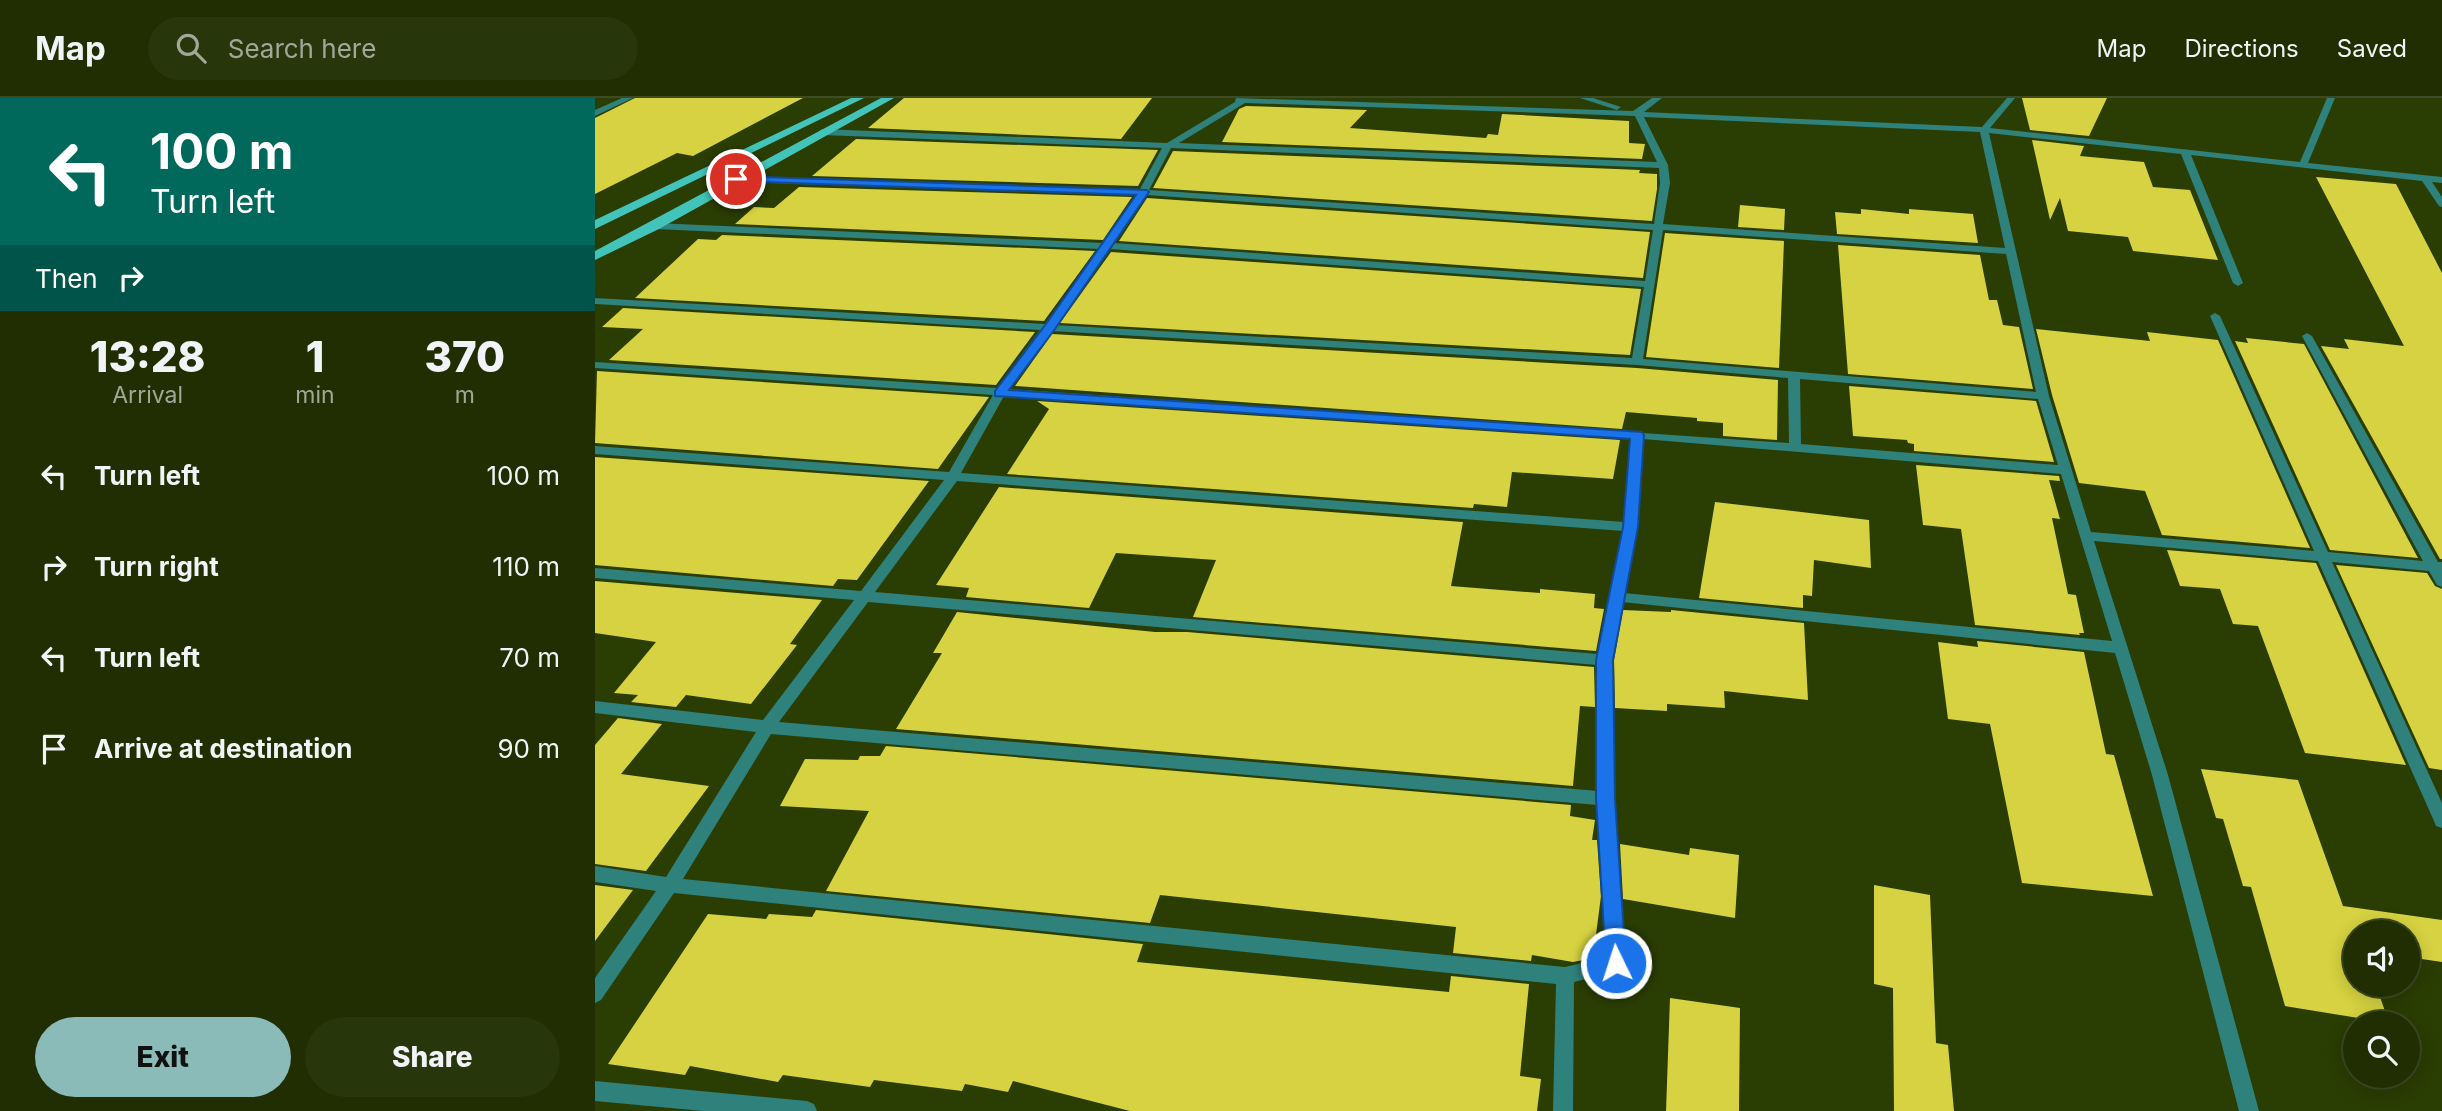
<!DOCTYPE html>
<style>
:root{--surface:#202e02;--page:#28360c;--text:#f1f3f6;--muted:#a2a899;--line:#3d4a24;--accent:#8bbbb9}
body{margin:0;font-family:Inter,sans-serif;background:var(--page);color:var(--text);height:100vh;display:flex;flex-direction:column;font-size:26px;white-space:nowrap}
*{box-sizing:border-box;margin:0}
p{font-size:23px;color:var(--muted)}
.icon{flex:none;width:38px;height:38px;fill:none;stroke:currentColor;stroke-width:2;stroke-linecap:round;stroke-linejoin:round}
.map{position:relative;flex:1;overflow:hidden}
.drawer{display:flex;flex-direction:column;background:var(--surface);width:595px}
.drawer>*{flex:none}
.top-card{background:#00695c;color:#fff;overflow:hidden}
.controls{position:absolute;left:1748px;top:822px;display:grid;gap:14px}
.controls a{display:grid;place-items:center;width:77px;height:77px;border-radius:50%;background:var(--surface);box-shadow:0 4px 18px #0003,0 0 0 2px var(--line);font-size:35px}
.pin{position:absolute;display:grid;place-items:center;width:60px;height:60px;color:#fff;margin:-30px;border:4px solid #fff;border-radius:50%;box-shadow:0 2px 7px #0007}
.me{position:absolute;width:77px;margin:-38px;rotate:356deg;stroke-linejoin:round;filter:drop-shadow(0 0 5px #0008)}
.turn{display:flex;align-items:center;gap:24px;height:147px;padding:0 35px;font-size:32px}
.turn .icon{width:91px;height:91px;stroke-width:2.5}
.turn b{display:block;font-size:49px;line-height:60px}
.then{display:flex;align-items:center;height:66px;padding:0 35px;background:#0003;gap:14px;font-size:26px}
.eta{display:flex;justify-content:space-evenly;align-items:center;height:119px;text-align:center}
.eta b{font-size:42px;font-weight:800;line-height:49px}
.action{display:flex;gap:14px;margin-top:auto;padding:14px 35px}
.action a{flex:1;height:80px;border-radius:42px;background:var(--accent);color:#111;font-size:28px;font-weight:800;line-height:80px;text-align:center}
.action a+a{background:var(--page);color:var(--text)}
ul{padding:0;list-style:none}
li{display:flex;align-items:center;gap:21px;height:91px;padding:0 35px}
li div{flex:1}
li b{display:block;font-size:26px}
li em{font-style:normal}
header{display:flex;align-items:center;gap:42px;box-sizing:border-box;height:98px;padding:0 35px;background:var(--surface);border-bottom:2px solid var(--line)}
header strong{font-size:33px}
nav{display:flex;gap:38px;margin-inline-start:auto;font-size:24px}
.search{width:490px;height:63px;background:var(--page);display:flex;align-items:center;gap:18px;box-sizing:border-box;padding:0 24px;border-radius:38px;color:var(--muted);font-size:26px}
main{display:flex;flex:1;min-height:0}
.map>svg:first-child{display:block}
</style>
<header>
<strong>Map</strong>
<div class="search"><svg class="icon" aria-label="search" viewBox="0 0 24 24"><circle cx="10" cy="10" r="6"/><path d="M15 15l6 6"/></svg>Search here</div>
<nav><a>Map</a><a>Directions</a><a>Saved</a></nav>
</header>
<main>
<section class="drawer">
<div class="top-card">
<div class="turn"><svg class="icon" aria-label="left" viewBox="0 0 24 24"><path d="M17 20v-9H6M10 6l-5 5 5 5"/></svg><div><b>100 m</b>Turn left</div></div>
<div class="then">Then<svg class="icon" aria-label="right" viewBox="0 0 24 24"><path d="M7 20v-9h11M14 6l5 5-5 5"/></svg></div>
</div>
<div class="eta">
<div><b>13:28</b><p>Arrival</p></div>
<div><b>1</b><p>min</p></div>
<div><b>370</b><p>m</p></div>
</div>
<ul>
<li><svg class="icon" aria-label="left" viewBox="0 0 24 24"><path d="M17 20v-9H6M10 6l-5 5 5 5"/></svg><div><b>Turn left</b></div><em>100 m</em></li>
<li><svg class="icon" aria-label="right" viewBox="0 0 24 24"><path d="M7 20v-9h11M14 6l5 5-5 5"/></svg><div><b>Turn right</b></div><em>110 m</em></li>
<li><svg class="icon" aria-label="left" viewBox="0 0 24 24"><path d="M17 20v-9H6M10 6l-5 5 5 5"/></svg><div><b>Turn left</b></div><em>70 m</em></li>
<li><svg class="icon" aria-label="arrive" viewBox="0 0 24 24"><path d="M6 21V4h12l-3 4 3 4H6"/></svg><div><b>Arrive at destination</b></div><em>90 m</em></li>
</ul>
<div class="action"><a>Exit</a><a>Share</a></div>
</section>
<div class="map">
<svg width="1847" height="1013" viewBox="0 0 1847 1013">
<rect width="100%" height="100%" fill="#2a3d03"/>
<path fill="#d6d241" d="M40,0h168l-110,58 -16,-3 -82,41v-76z
M309,0h248l-31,41 -253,-11z
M1427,0h85l-18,38 -59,-6z
M651,8l121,4 -17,18 136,10 2,-4 10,1 4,-21 127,7v22l16,1 -3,15 -420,-17 17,-33z
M261,41l302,11 -20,36 -326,-10z
M1437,42l52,6 -4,10 64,6 9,25 37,3 28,70 -85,-9 -5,-14 -60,-6 -8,-33 -10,22z
M578,53l467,19 -1,3 18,1v15l-5,32 -499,-33z
M1721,79l80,7 46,89v286h-2l-119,-213 28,3 -5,-10 60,7z
M204,89l333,10 -29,43 -368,-16 19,-17 20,1z
M552,100l503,34 -7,46 -524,-37z
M1145,107l45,4 -1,21 -46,-3z
M1266,111l48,5v-5l64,5 5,29 -141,-9 -2,-22 26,2z
M1070,135l119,8 -5,127 -133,-11z
M127,137l373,16 -51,70 -409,-23 63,-59 18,1z
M1243,147l142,10 9,45h8l6,25 16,2 14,62 -185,-15z
M516,154l530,37 -11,66 -570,-32z
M28,210l412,24 -39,53 -387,-25 34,-31 -41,-2z
M1441,231l114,12 -3,-9 71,8 92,208 -148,-13 -17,-44 -66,-8 -27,-88z
M457,236l585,34 141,12 -1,60 -54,-4v-13l-26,-2v-3l-71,-6 -4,17 -607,-43z
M1651,240l58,6 114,214 -88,-8 -95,-209 13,2z
M2,273l392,26 -51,72 -343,-26z
M1254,288l187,15 18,61 -140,-11v-7l-6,-1 -1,-3 -54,-4z
M442,303l583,39 -7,39 -101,-7 -5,35 -33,-3 -1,4 -466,-34 42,-65z
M0,359l334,24 -72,99 -19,-1 -5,7 -238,-21z
M1321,367l143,11 1,5 -11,-1 11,39 -8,-1 16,76 8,1 8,38h-5l1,2 -105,-10 -14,-96 -38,-4z
M404,389l464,35 -12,64 89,7v-4l55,5 -1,14 10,1 -8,42 -403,-34 23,-57 -100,-7 -27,55 -123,-11 3,-9 -33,-3z
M1120,404l154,18 2,48 -57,-8 -2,36 -9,-1v13l-104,-10z
M1572,452l149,13 90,202 -101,-12 -47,-127 -25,-2 -13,-35 -40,-3z
M1741,467l91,8 8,13 7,3v181l-13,-2z
M0,483l227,19 -32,44 7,1 -46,59 -65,-9 -10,12 -45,-5 7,-7 -24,-2 42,-51 -61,-9z
M1028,512l48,2v-2l133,13 4,77 -84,-9 1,17 -58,-4v7l-52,-3 -1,-48z
M362,514l198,20h32l407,35 1,40 -15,-1 -7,80 -677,-57 46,-76h-9z
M1382,543l107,11 22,102 8,1 39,141 -131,-13 -32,-159 -42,-5 -10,-77 40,5z
M23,620l44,6 -41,50 88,12 -63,85 -51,-7v-119z
M291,648l685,59 -1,11 25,4 -3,20h5l4,56 -8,62 -20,4 -41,-7 -1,6 -78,-8 3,-26 -296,-32 -10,28 -324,-32 43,-80 -89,-5 25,-47 53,1 2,-4h20z
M1606,671l97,11 45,126 99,14v42l-34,-5v-24h-53v52h21l13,38 -104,-17 -34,-119 -8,-1 -20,-67 -7,-1z
M1025,746l69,11 1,-7 49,7 -4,63 -112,-19z
M0,787l38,5 -38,51z
M1279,787l56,10 6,148 12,2 6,66h-60l-1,-123 -19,-4z
M221,812l327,34 -6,18 312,30 2,-16 78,8 -9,92 21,3 -4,32h-407l-117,-30 -5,11 -43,-8 -3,7 -88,-11 -4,7 -87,-12 -5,7 -88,-16 -5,9 -77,-11 100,-150 58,5 3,-5 43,3z
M1075,900l70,10 -1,103h-73z"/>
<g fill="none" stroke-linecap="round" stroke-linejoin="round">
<path fill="#2f817b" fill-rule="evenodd" d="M27,0h11l-38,18v-6z
M641,0l397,13 19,-13h10l-18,14 338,15 25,-29h8l-25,30 310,34 27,-64h8l-27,65 134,14v6l-10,-1 10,15v10l-3,-1 -17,-25 -231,-26 52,128 -5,3 -5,-3 -52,-129 -192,-21 60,263 42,136 223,19 -104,-235 5,-3 5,3 108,236 95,9 -121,-225 5,-3 5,3 126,226h4v25l-5,-2 -8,-14 -97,-9 110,241v25l-6,-2 -2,-5 -116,-260 -224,-20 74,234 91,336h-20l-87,-336 -37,-122 -493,-51 -11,58 3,139 11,164 -3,6 -6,2 -42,11 -1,129h-20l3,-127 -882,-91 -73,107 -6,3v-25l61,-87 -61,-9v-16l71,11 90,-145 -161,-19v-12l168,19 91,-120 -259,-22v-10l266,23 83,-111 -349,-26v-8l354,26 44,-77 -398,-27v-6l402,26 43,-58 -445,-26v-6l450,26 55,-75 -445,-20 -5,-3 5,-3 449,20 33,-48 -401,-13 -5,-3 5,-3 404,13 22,-41 -340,-13 -4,-3 4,-3 345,14 68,-41zM650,5l390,13 22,46 -478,-19zM1049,19l336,15 25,116 -342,-24 7,-41 -2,-18zM576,50l488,20 1,15 -6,41 -505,-34zM551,97l507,35 -8,51 -531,-38zM1068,132l343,24 30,138 -393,-33zM515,151l534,38 -12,71 -577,-33zM456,233l586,34 151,13 1,65 -780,-54zM1205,281l238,20 20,66 -257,-21zM409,298l627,42 -7,84 -663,-49zM1048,341l418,35 51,167 -488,-48 13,-66zM362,383l666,50 -25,123 -723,-62zM273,504l729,63 1,126 -819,-69zM176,636l827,71 9,152 -42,10 -882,-88z
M985,0h13l28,9 -4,3z
M0,983l212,20 7,3 3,7h-114l-108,-10z"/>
<path fill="#42c4ba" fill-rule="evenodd" d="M256,0h13l-269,131v-9z
M286,0h13l-235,131 -64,31v-9z"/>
</g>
<path fill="#1a73e8" stroke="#114b97" stroke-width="2" d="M141,78l411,14 2,2 -94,137 -46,61 633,42 2,3 -6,92 -25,133 2,139 11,164 -3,6 -7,3 -7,-3 -3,-6 -10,-164v-139l27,-133 7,-88 -635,-43v-5l51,-67 90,-129 -403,-14 -2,-2z"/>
</svg>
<div class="controls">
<a><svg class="icon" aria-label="sound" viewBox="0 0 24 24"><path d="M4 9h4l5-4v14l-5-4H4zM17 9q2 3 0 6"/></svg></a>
<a><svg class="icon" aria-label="search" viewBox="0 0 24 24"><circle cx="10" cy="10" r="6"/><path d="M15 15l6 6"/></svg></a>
</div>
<div class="pin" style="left:141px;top:81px;background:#d93025"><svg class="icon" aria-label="arrive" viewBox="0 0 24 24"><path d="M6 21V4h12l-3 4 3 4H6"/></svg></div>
<svg class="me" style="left:1021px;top:865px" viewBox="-20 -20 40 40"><circle r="17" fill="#1a73e8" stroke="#fff" stroke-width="3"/><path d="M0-11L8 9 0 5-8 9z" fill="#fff"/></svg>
</div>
</main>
